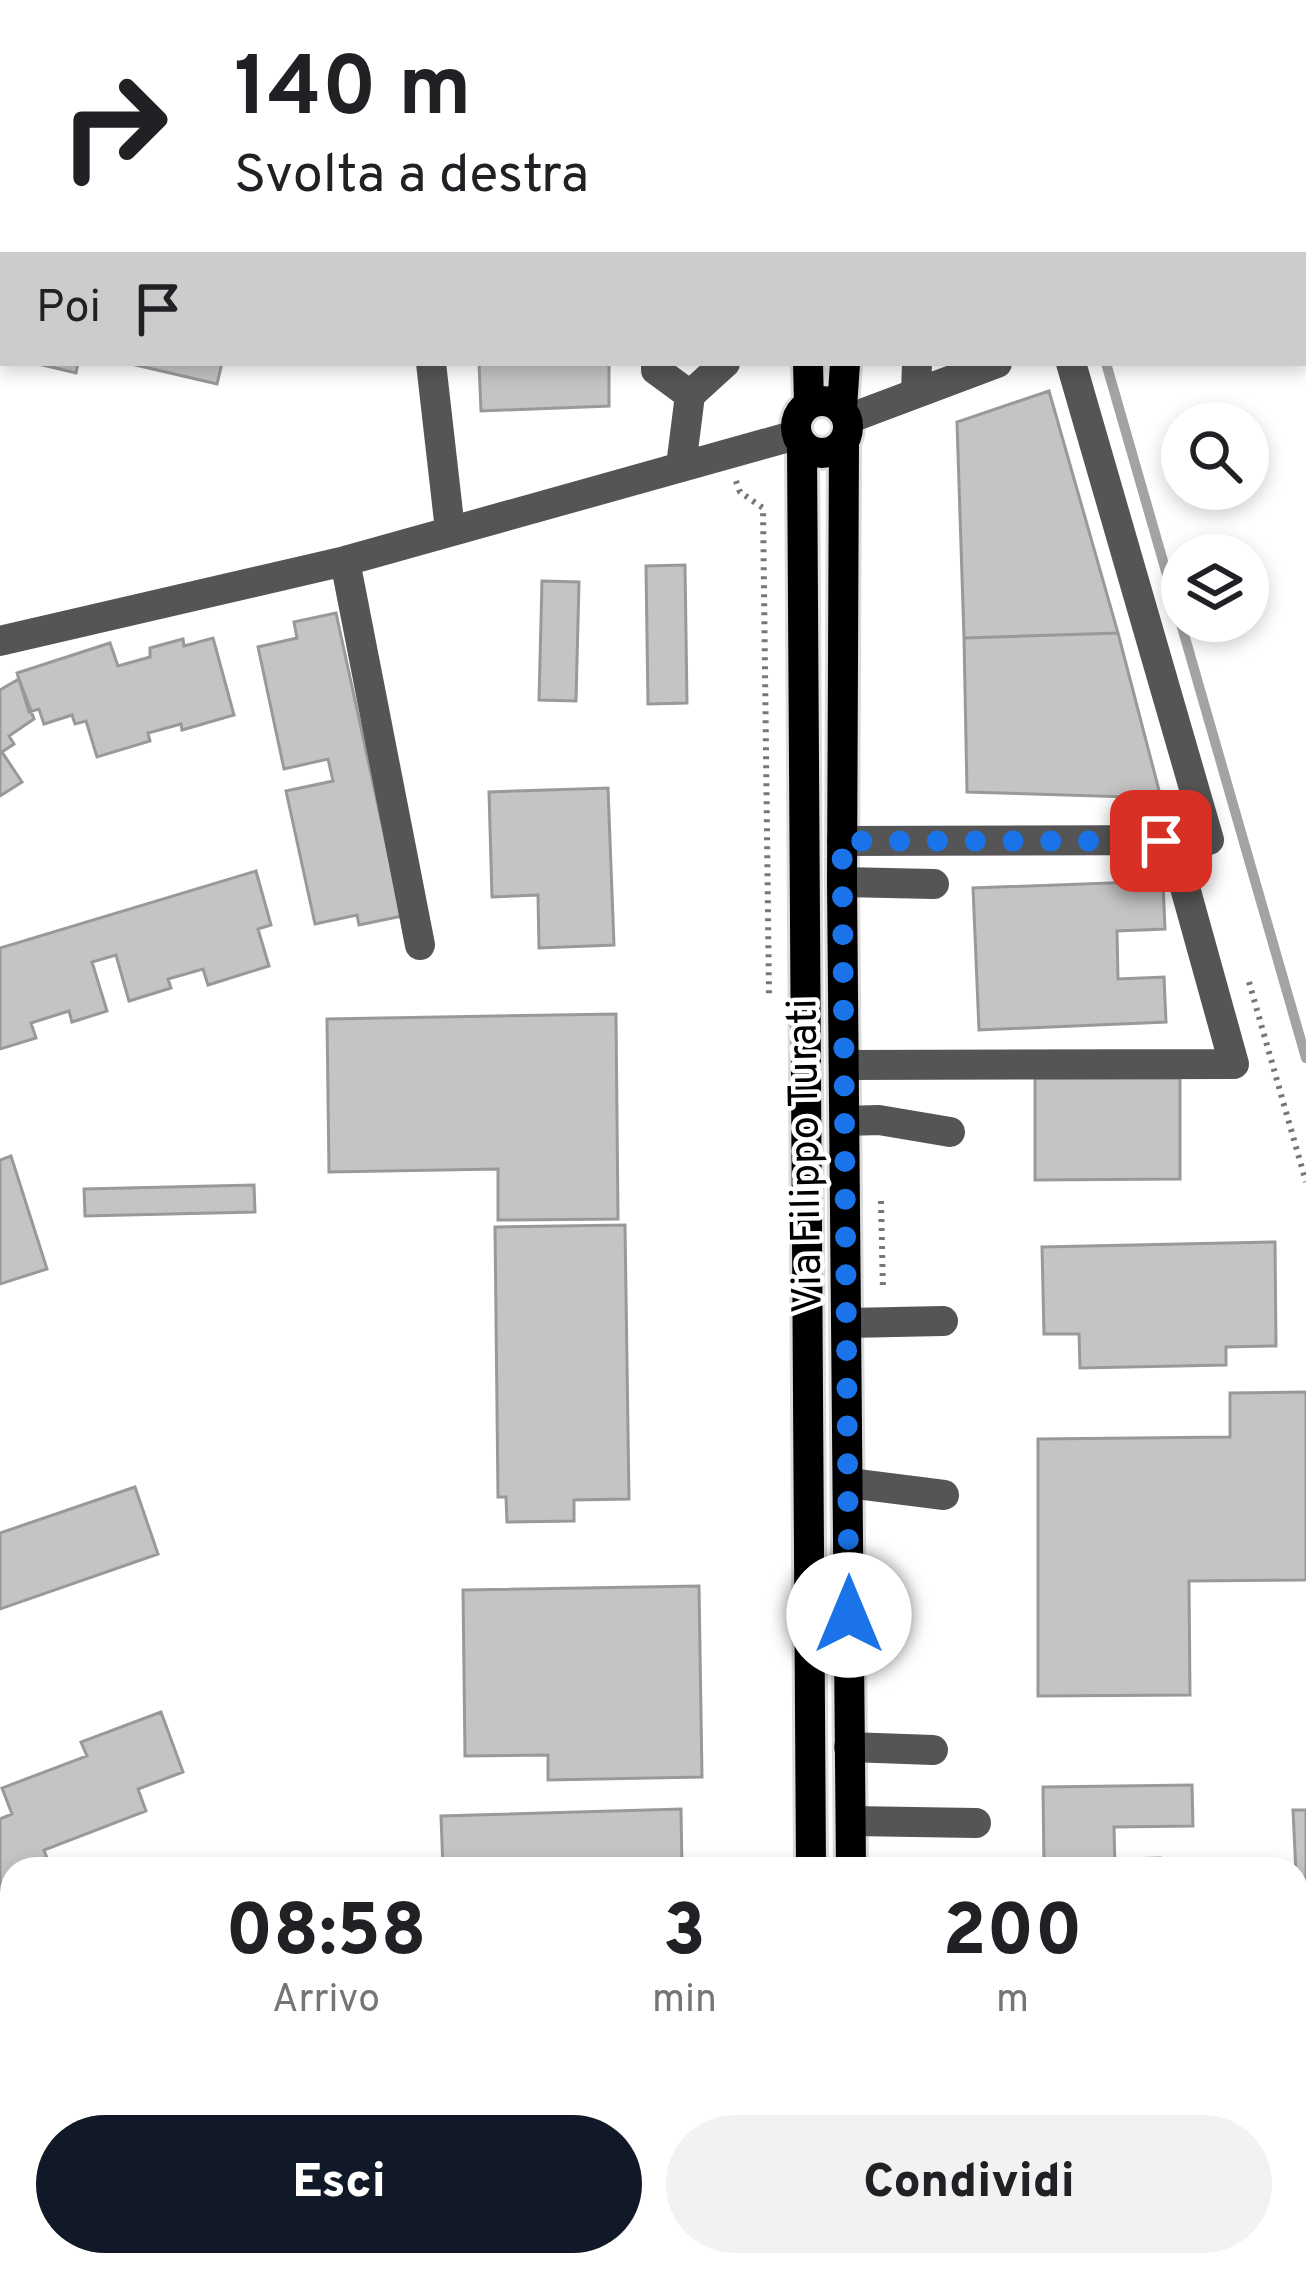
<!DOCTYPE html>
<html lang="it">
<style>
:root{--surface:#fff;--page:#f2f2f2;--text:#202124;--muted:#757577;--accent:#111827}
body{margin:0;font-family:Overpass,sans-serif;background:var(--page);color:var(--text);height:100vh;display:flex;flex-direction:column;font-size:45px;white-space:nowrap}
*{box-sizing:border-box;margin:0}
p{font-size:39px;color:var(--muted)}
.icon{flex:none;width:66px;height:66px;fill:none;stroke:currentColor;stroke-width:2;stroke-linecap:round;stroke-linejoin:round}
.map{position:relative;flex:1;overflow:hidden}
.panel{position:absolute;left:0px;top:1857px;width:1308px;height:420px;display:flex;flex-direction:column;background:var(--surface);border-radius:36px 36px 0 0;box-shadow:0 6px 18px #0003}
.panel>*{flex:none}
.guide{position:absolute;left:0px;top:0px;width:1308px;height:366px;box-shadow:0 6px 18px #0003;background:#fff;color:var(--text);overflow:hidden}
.fabs{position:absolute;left:1161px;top:402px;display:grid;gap:24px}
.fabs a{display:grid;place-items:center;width:108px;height:108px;border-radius:50%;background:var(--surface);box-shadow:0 6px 18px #0003;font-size:60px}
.pin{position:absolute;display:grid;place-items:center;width:102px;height:102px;color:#fff;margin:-51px;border-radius:24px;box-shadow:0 6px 18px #0006}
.me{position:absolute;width:132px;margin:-66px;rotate:0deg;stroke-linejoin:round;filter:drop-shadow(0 0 9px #0008)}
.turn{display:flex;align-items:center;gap:42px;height:252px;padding:0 36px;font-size:54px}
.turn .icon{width:156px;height:156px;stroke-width:2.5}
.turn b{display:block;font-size:84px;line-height:102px}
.then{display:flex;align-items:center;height:114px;padding:0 36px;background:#0003;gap:24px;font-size:45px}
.eta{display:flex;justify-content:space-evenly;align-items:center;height:204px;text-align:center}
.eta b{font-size:72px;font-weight:800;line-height:84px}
.button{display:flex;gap:24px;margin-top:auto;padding:24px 36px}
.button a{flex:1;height:138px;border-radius:72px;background:var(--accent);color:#fff;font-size:48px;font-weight:800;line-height:138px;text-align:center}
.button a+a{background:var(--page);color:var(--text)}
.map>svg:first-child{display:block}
</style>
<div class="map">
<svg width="1306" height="2277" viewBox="0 0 1306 2277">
<rect width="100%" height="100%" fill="#fff"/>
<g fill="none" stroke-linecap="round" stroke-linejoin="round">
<path stroke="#a3a3a3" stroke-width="10" d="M1305,170l1,-1
M1106,363l200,695"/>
</g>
<path fill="#c4c4c4" stroke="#999" stroke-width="3" d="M30,0h81l-4,3z
M455,0h153v3h-153z
M1045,0h129v3h-129z
M34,363h44l-2,10z
M127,363h95l-5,21z
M479,363h130v43l-128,5z
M1049,391l69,242 -154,5 -7,-216z
M685,565l2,138 -39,1 -2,-138z
M542,581l37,1 -3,119 -37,-1z
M336,613l66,303 -43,9 -2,-10 -42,9 -29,-133 47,-10 -5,-22 -44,10 -26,-122 39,-9 -3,-16z
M1118,633l43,165 -194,-6 -3,-154z
M213,638l21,77 -52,15 -1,-6 -33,9 2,8 -53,16 -11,-36 -11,3 -3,-9 -28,9 -5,-15 -10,3 -12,-39 93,-30 8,23 32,-9v-9l33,-9 1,7z
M19,679l15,40 -25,17 5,8 -12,8 20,30 -22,14v-106z
M608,788l6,157 -75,3 -1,-53 -46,2 -3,-105z
M256,871l15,54 -13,4 11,37 -61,19 -5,-16 -35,10 3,9 -42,13 -13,-46 -24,7 15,49 -35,11 -3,-11 -38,12 5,15 -36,11v-101z
M1163,881l2,48 -48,2 1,48 46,-2 2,45 -187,8 -6,-142z
M616,1014l2,205 -120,1v-51l-169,3 -2,-153z
M1035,1078h145v101l-145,1z
M11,1156l36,113 -47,15v-124z
M254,1185l1,27 -170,4 -1,-27z
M625,1225l4,274 -55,1v21l-67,1 -1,-25h-8l-3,-270z
M1275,1242l1,104 -50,1v18l-146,3 -1,-34h-35l-2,-87z
M1306,1392v188l-117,1 1,114 -152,1v-257l192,-2v-44z
M135,1487l23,67 -158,55v-76z
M699,1586l3,191 -154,3v-25l-83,1 -2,-166z
M161,1712l22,60 -45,17 8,22 -102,39 7,19h-39v20l-7,2 7,21 -12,4v-97l12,-5 -10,-26 85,-32 -6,-14z
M1192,1785l1,41 -79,1 1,42h-71l-1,-82z
M681,1809l1,60h-239l-2,-53z
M1293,1810h13v191h-4z
M1160,1858v11h-38v-10z
M12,2175v90h75l5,12h-92v-98z
M569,2265h124v12h-124z
M1008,2265h222v12h-222z"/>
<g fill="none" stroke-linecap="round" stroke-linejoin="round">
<g stroke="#dbdbdb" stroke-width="36">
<path id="major" d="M805,0v3
M842,0v3
M808,363l1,41
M796 427a26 26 0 1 1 52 0a26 26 0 1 1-52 0Z
M842,408l3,-45
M844,442l-2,440 9,987
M802,445l9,1424
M813,2265v12
M852,2277v-12"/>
</g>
<path stroke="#777" stroke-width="6" stroke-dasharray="3 6" stroke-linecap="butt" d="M1305,142h1
M736,481l4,11 23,16 6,487
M1249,982l57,200
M881,1201l2,89"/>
<path stroke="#555" stroke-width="30" d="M346,0l6,3
M721,0v3
M691,3l4,-3
M431,363l19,167
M656,363v7l34,25 -9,71
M916,393l1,-30
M690,395l35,-32
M848,419l149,-56
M345,561l75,384
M0,641l345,-80 451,-126
M842,841l367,-1 -138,-477
M842,882l92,2
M844,1065l390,-1 -50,-180
M845,1121l34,-1 71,12
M848,1323l95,-2
M849,1483l95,12
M849,1747l84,3
M851,1821l125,2"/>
<use href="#major" stroke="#000" stroke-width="30"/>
</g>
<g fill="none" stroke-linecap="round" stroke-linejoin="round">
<path stroke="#1a73e8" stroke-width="21" stroke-dasharray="0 37.8" d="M849,1615l-7,-774h319"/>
</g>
<g text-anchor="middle" stroke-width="9" stroke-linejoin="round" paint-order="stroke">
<g font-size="42" fill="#000" stroke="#fff">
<text transform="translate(803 1156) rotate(-91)" y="15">Via Filippo Turati</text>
</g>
</g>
</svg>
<div class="fabs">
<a><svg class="icon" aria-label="search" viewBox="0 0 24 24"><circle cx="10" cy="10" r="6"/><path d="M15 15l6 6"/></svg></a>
<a><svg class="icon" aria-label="layers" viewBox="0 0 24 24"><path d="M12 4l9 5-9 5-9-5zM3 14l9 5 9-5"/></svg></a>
</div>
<div class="pin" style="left:1161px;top:841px;background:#d93025"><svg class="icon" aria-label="arrive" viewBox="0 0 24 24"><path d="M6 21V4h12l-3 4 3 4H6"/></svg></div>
<svg class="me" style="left:849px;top:1615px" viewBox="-20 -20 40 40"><circle r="19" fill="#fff"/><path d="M0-13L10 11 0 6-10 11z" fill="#1a73e8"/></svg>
<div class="guide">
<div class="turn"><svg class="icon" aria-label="right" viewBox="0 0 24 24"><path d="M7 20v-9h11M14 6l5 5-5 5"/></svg><div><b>140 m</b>Svolta a destra</div></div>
<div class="then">Poi<svg class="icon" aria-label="arrive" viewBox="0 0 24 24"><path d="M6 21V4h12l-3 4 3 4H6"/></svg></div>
</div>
<section class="panel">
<div class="eta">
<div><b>08:58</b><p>Arrivo</p></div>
<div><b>3</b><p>min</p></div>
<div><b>200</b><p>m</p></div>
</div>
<div class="button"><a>Esci</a><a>Condividi</a></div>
</section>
</div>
